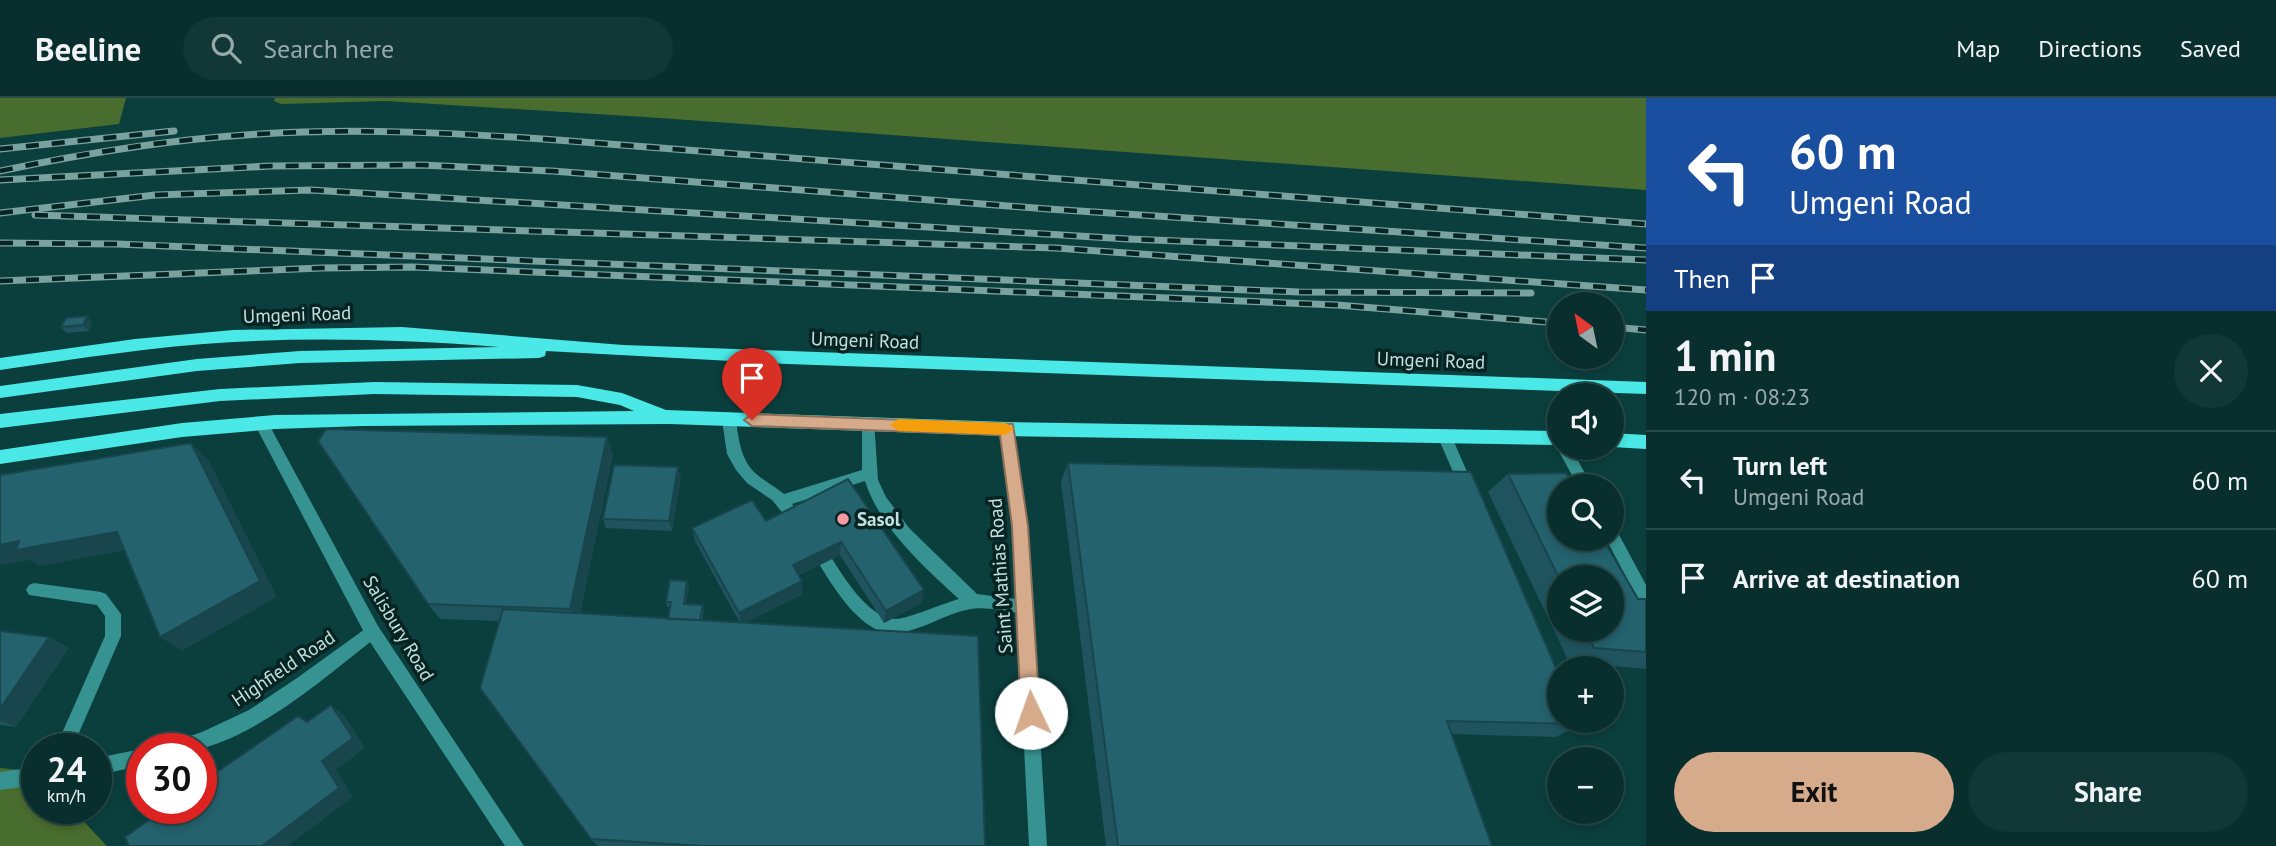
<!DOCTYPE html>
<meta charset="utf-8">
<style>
:root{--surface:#082f2e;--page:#113736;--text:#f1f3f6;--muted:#98a9aa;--line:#294a4a;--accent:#d6ab8b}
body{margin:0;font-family:"PT Sans",sans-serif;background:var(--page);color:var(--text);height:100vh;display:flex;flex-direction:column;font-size:26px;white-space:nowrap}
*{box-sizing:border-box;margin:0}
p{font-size:23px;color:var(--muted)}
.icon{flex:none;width:38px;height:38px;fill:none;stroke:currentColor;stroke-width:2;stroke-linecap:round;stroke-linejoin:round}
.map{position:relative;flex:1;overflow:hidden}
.sheet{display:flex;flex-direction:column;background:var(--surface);width:630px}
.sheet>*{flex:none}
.banner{background:#1a4fa0;color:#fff;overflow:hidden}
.needle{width:46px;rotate:327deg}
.controls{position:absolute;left:1547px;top:194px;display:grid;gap:14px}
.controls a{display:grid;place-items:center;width:77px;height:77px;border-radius:50%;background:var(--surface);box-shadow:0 4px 10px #0003,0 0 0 2px var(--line);font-size:35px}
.speed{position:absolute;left:21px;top:635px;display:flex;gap:14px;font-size:35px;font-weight:700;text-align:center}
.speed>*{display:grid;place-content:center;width:91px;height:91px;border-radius:50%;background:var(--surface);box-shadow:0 4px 10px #0003,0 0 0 2px var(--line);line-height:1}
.speed small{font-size:18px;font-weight:400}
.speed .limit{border:10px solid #d22;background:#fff;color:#111}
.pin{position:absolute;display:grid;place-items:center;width:60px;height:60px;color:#fff;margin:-72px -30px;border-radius:50% 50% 50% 0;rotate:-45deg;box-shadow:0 0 7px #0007}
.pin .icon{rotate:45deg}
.me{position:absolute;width:77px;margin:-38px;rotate:357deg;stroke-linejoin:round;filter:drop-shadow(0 0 5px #0008)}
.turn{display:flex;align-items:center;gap:24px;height:147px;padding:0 28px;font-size:32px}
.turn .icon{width:91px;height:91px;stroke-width:2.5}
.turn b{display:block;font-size:49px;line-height:60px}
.then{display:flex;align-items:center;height:66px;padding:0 28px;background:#0003;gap:14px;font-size:26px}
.round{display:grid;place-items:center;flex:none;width:74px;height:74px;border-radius:37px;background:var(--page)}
.head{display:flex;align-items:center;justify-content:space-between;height:119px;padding:0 28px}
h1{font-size:42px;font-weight:800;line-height:52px}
.action{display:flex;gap:14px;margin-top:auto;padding:14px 28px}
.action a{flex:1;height:80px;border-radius:42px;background:var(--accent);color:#111;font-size:28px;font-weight:800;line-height:80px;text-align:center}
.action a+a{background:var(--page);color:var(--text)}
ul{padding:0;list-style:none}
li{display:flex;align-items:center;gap:21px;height:98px;padding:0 28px;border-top:2px solid var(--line)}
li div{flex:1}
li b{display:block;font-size:26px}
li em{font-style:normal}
header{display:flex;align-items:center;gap:42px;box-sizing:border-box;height:98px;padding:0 35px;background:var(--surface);border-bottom:2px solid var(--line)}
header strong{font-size:33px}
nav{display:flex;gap:38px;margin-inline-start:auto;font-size:24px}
.search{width:490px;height:63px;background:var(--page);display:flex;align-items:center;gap:18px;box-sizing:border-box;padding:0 24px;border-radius:38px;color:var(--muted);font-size:26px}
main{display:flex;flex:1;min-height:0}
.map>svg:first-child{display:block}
</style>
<header>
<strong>Beeline</strong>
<div class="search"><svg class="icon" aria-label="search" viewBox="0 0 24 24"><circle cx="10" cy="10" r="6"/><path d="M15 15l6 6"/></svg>Search here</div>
<nav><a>Map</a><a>Directions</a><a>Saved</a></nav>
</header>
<main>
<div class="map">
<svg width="1646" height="748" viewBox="0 0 1646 748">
<rect width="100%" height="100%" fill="#0a3f3e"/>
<path fill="#496d2e" d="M0,0h126l-7,26 -119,14z
M275,0h1371v92l-986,-72 -274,-17 -105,3 -7,-3z
M0,670l37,4v36l35,1 35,37h-107z"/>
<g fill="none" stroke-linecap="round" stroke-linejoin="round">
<path fill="#379391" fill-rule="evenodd" d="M729,317l7,5c3,22 5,43 24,57 8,6 17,11 24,17l78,-24v-46l7,-5 5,1 4,60 8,17 23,31 68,66 48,6 5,2 3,5 -3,5 -5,2c-16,-2 -38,-8 -54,-5 -25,4 -48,21 -73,24 -39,5 -70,-56 -87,-82l-2,-5 2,-5 5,-1 5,1c15,23 44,78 75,78 14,-1 48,-16 63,-20 -35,-32 -79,-71 -94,-118l-73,23 15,20 -2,4 -5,2 -5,-2 -23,-28 -25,-17 -11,-13 -9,-16 -5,-34z
M1444,332l5,1 2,4 23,53 -2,4h-10l-2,-4 -23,-53 2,-4z
M1559,346v4h12l21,38h-14l-21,-38z
M1612,432l5,1 29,54v20l-6,-2 -34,-64h6z
M34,485l67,9 5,2 15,20v22l-49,113h-17l50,-113v-20l-8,-11 -68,-10 -3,-5 3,-5z
M372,526l6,2 2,5 -2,5c-53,41 -109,92 -174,112 -11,3 -26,1 -37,1l2,-6 33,-11 47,-22 48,-32z
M142,651v17l-46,9v-17z
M37,669v18l-37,5v-18z"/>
<path fill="#379391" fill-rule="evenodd" d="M261,320l5,1 112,207 146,220h-19l-139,-210 -112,-213z
M1007,326l5,1 2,4 13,97 20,320h-18l-16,-320 -13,-97 2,-4z"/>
<path fill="#4ae8e6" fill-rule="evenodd" d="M402,229l221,18 1023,37v12l-859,-30 -241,-13 -1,5 -6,2 -239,5 -103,8 -197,27v-12l197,-27 103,-8 199,-4c-89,-7 -177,-10 -266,-5 -78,4 -156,17 -233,28v-12l135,-19 98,-9z
M375,284l202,3 45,8 44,17 341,12 552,9v14l-552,-9 -337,-12 -307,2 -88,3 -93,8 -182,27v-14l182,-27 93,-8 359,-4 -14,-6 -43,-8 -202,-3 -155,7 -220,27v-14l220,-25z
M1612,335l34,2v14l-34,-2z"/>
<g stroke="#7aa2a1" stroke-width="7">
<path id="rail" d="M0,51l174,-18
M0,73c85,-18 171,-32 259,-37 99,-6 199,-1 298,6l1089,84
M0,82l271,-14 150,-1 131,6 496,38 598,39
M0,115l155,-18 156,-5 817,49 518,21
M35,117l1021,33 590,42
M0,145l117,1 1182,48 232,1
M0,183l321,-13 92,-1 924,38 222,18
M1612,229l34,3"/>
</g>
<use href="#rail" stroke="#072322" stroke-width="4.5" stroke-dasharray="13" stroke-linecap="butt"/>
</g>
<path fill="#1f545f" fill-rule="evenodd" d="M87,218l5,6 -3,9 -22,2 -6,-6z
M613,357l-33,159 88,5 2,-12h-3l-1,-5 21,-21 2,4 -3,19 18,6 -2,10 38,3 -45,-82 -3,-13 74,-7 82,-42 74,124 -38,20 -44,-68 -41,20 4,19 -59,29 241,223h-387l-7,-7 -92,-218 -59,-2 -12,-15z
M1068,365l513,261 -25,13 -104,-3 40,112h-386l-45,-365z
M1508,376l130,125h8v70l-77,-7 -81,-170zM1559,480l53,52h-53z
M681,379l-9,54 -66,-3 -3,-9z
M0,533l49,6 20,11 -53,79 -16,-2z"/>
<path fill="#19454d" d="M87,218l5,6 -3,9 -6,-6z
M607,339l6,18 -35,169 -8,-15z
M191,345l18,18 68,136 -95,54 -22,-14z
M678,369l3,10 -9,54 -3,-10z
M117,434l21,16 -98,18 -9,-6 -31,5v-20l19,-4z
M841,444l-1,13 -46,23 -1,-13z
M687,483l2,4 -4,24 -1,-5z
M802,483l1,13 -62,31 -2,-12z
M924,492l-2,13 -38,20 2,-12z
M49,539l20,11 -53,79 -16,-7v-11z
M331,607l13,10 21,33 -29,22 17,27 -65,49h-26l60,-85z"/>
<path fill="#24626e" stroke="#19454d" stroke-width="2" d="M87,218l-4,9 -22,2 5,-9z
M326,331l281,8 -37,172 -142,-5 -110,-163z
M191,345l69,138 -100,56 -43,-105 -101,18 3,-9 -19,4v-70z
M1068,365l403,9 88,203v46h21l1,3 -134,-3 45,125h-374z
M614,367l64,2 -9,54 -66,-2z
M1566,375l7,13h-14v53h44l35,60h8v53l-52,-4 -9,-18h27v-52h-53l-51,-104z
M848,381l76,111 -38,21 -45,-69 -48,23 9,16 -63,32 -47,-85 60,-28 14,21z
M670,482l17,1 -3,23 19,1 -3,15 -32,-1 3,-17h-5z
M503,511l475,27 7,210h-283l-111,-7 -111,-151z
M0,533l49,6 -49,72z
M331,607l22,33 -31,23 17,27 -77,58h-133l-4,-9 41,-29h35v-25l97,-67 9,6z"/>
<path fill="#d6ab8b" stroke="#8b6f5a" stroke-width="2" d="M752,316l261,10 15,102 12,187 -3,6 -6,3 -7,-3 -3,-6 -9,-187 -12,-91 -248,-9 -8,-6z"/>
<path fill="#f59e0b" d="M898,321l108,4 8,6 -8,6 -108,-4 -8,-6z"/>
<circle fill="#f49aa3" stroke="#072322" stroke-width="2.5" cx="843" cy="421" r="7"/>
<g text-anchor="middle" stroke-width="7" stroke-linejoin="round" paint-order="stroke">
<g font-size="19" fill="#c1e0df" stroke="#072322">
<text transform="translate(297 216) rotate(-2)" y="7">Umgeni Road</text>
<text transform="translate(865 242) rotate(2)" y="7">Umgeni Road</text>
<text transform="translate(1431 262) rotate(2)" y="7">Umgeni Road</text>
<text transform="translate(1000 478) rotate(-94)" y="7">Saint Mathias Road</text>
<text transform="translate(399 530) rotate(59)" y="7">Salisbury Road</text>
<text transform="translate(283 570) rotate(-34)" y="7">Highfield Road</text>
</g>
<g font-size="19" font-weight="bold" fill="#c1e0df" stroke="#072322" text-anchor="start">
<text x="857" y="428">Sasol</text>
</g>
</g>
</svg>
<div class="controls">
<a><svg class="needle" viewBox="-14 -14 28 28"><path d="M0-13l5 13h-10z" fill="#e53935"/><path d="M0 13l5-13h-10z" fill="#98a9aa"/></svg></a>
<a><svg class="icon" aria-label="sound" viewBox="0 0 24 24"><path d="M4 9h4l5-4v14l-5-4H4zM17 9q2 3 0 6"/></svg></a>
<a><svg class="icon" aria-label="search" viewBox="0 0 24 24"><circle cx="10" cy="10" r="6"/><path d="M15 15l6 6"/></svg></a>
<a><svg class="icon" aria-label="layers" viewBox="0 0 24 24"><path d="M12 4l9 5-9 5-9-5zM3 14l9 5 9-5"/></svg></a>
<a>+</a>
<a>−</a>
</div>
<div class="speed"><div>24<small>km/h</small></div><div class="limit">30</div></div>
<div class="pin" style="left:752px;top:322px;background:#d93025"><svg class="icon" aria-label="arrive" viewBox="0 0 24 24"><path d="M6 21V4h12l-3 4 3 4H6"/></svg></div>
<svg class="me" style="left:1031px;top:615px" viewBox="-20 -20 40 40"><circle r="19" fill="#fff"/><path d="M0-13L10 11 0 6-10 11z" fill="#d6ab8b"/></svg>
</div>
<section class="sheet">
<div class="banner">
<div class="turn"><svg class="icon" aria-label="left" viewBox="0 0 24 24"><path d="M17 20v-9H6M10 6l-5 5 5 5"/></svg><div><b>60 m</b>Umgeni Road</div></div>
<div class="then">Then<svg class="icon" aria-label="arrive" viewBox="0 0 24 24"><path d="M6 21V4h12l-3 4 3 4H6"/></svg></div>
</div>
<div class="head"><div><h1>1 min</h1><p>120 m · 08:23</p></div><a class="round"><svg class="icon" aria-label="close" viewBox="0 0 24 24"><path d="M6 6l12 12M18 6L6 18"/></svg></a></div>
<ul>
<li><svg class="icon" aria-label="left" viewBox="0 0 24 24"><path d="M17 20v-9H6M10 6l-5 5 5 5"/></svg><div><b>Turn left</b><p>Umgeni Road</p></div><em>60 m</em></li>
<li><svg class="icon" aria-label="arrive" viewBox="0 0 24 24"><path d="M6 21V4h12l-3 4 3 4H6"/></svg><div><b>Arrive at destination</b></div><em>60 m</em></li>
</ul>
<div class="action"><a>Exit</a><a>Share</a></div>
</section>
</main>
